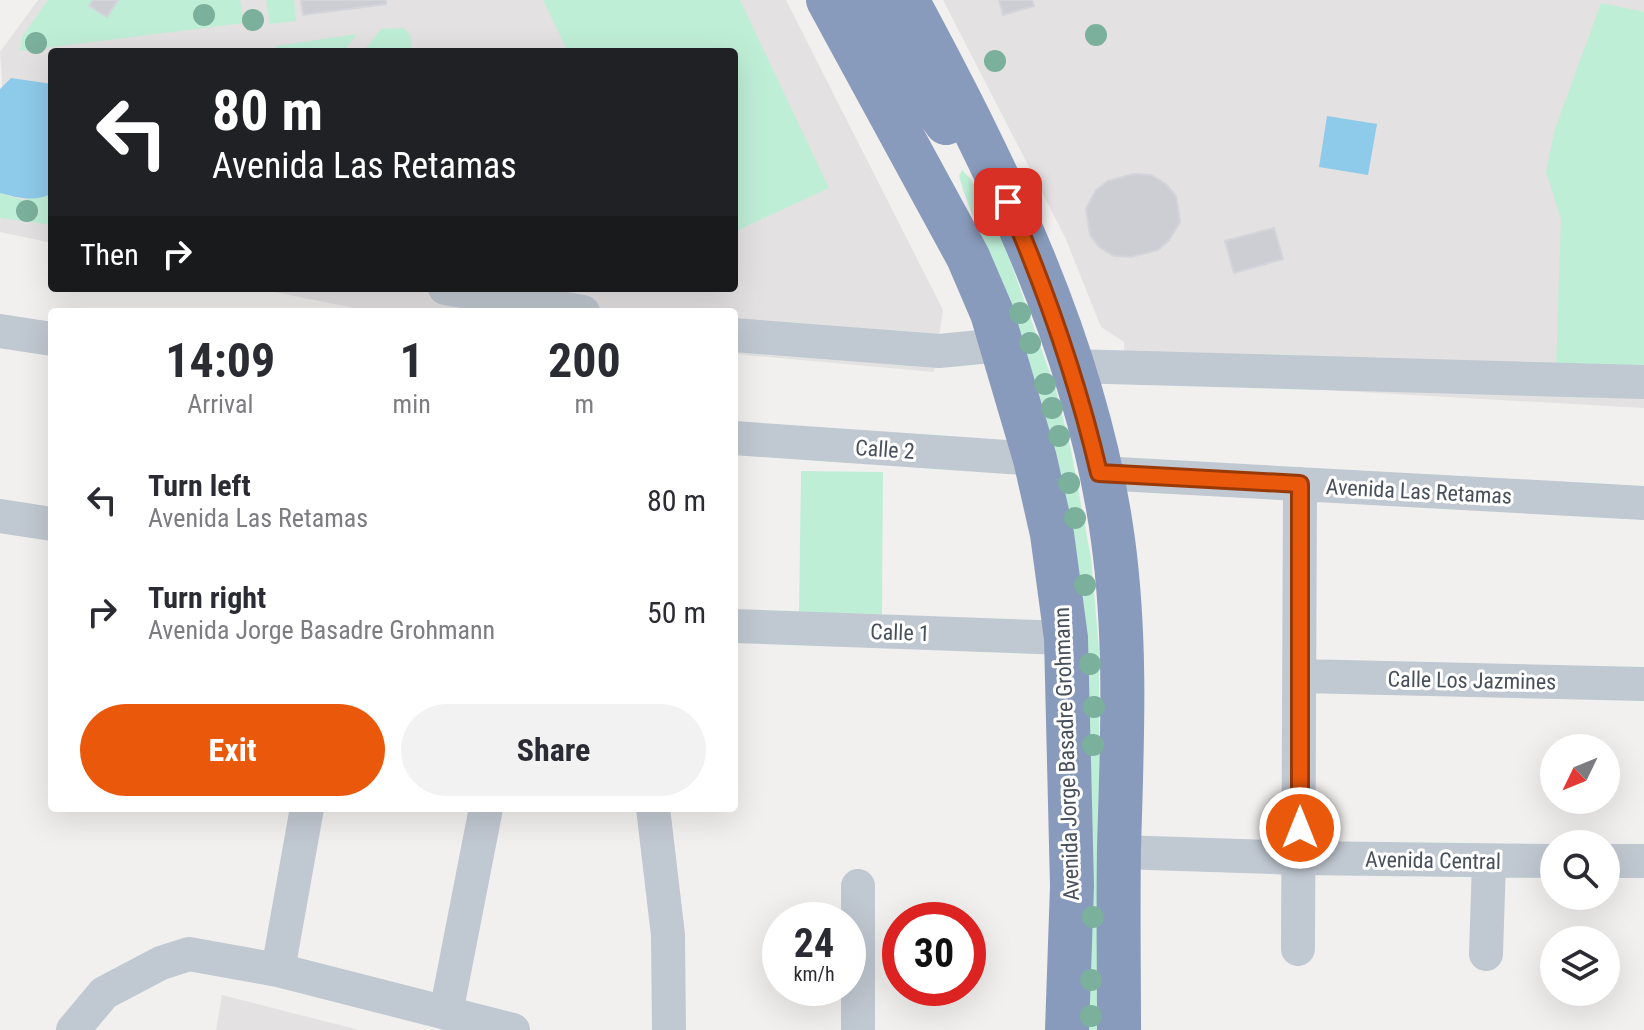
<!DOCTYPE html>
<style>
:root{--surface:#fff;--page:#f2f2f3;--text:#2b2b33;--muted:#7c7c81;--accent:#ea580c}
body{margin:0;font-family:"Roboto Condensed",sans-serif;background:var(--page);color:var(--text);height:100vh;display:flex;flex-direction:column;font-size:30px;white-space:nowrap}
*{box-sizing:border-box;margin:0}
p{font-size:26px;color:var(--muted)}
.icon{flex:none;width:44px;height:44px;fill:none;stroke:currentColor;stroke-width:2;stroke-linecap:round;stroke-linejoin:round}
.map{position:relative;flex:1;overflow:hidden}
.side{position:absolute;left:48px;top:308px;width:690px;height:504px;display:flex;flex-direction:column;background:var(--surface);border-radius:8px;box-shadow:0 8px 32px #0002}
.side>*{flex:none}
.guide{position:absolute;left:48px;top:48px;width:690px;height:244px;border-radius:8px;box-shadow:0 8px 32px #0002;background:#202124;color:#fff;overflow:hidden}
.needle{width:52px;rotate:227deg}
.fabs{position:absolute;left:1540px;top:734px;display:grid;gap:16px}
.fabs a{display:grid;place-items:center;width:80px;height:80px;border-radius:50%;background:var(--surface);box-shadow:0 8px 32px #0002;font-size:40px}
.speed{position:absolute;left:762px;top:902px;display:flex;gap:16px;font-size:40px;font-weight:700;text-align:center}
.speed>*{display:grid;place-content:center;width:104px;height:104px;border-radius:50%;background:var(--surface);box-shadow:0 8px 32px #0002;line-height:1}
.speed small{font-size:20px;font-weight:400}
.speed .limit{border:12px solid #d22;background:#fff;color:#111}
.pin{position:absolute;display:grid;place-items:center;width:68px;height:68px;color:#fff;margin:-34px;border-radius:16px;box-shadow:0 4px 12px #0006}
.me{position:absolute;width:88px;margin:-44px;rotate:0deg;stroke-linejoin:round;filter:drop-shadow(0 0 6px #0008)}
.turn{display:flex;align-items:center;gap:28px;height:168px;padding:0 32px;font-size:36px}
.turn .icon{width:104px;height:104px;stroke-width:2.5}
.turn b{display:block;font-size:56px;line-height:68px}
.then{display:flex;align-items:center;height:76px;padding:0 32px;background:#0003;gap:16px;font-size:30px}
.eta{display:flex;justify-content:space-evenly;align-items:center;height:136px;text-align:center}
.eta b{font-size:48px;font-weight:700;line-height:56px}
.cta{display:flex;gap:16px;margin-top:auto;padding:16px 32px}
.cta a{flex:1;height:92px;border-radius:48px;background:var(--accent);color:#fff;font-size:32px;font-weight:700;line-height:92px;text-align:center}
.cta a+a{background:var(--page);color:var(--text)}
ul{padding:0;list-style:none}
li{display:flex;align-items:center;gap:24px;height:112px;padding:0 32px}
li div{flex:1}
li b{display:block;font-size:30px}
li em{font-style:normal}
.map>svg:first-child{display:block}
</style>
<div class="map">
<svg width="1644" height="1030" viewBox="0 0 1644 1030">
<rect width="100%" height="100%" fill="#f2f0ef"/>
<path fill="#e3e1e1" d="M38,0h748l157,310 -9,62 -200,-18v-42h-361l-118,-24h479v-236h-682v191l-52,-11 2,-154 -2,-26z
M943,0h701v408l-519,-29 -1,-37 -23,-15 -36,-90z
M222,995l137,35h-143z"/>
<path fill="#bfeed7" d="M48,0h192l4,23 -224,28 2,-14z
M266,0h28l2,21 -26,3z
M543,0h197l89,188 -95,44v-180h-166z
M1601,3l43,9v358l-88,-1 5,-150 -15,-47 9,-43z
M403,28l7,6 2,18h-49l18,-23z
M357,34l-14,18h-67v-6z
M962,170l9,9 29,53 56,158 15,60 20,108 8,90 1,382h-19l-10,-478 -28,-146 -81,-219 -3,-11z
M0,193l23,7 29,-6v31l-52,-7z
M801,471l82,1 -1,142 -83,-1z"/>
<path fill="#8ecae9" d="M11,78l41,6v110c-19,8 -33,4 -52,-1v-104z
M1327,116l50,8 -9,51 -49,-8z"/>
<path fill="#ccced4" stroke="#d3d5db" stroke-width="2" d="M93,0h25l-11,17 -18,-11z
M301,0h85v4l-83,11z
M999,0h33l2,6 -31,9z
M1134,174l17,1 15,9 10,12 4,26 -11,18 -11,10 -27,7 -17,-1 -15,-9 -9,-12 -4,-26 10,-19 12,-9z
M1274,228l9,31 -49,14 -9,-32z"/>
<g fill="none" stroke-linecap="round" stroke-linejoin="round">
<path stroke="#c0c8d1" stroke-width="34" d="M445,288l138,24
M0,331l52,8
M734,335l205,16 62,-6
M1071,366l573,16
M734,438l301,21
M1099,473l545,30
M0,516l52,8
M734,626l332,12
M1301,676l343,8
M653,808l15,127 1,95
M1119,852l181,6 254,3
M1606,861h38
M858,886v144
M1298,949l2,-465
M1486,954l3,-93
M278,970l29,-162
M446,1013l40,-205
M73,1030l31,-37 57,-30 28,-9 89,16 235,60"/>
<path stroke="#899bbc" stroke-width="44" d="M828,0l140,257 24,56 43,146 17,75 14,104 6,248 -5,144
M868,0l25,47 53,76
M907,0c91,169 180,348 206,540 14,103 9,205 6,308 -1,61 0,122 0,182"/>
</g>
<g fill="#7bb09c">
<circle cx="204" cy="15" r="11"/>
<circle cx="253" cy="20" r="11"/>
<circle cx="1096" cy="35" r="11"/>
<circle cx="36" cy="43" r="11"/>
<circle cx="995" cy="61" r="11"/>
<circle cx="27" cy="211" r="11"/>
<circle cx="1020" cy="313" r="11"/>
<circle cx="1030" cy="343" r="11"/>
<circle cx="1045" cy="384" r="11"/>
<circle cx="1052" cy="408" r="11"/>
<circle cx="1059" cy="436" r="11"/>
<circle cx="1069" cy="483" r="11"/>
<circle cx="1075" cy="518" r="11"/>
<circle cx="1085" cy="585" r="11"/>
<circle cx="1090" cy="664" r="11"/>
<circle cx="1094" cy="707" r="11"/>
<circle cx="1093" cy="745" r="11"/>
<circle cx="1093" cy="917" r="11"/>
<circle cx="1091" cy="980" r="11"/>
<circle cx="1091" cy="1016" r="11"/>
</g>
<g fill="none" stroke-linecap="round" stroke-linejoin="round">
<g stroke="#983908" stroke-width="20">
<path id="route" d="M1008,202c38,88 69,177 91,271l201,11v344"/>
</g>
<use href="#route" stroke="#ea580c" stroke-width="14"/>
</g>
<g text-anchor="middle" stroke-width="6" stroke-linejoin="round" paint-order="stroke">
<g font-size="22" fill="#48505c" stroke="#fff">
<text transform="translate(885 449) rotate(4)" y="8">Calle 2</text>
<text transform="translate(1419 491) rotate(3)" y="8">Avenida Las Retamas</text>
<text transform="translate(900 632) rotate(2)" y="8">Calle 1</text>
<text transform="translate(1472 680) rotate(1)" y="8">Calle Los Jazmines</text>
<text transform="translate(1066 754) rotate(-92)" y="8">Avenida Jorge Basadre Grohmann</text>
<text transform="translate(1433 860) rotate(1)" y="8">Avenida Central</text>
</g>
</g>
</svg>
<div class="fabs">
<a><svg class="needle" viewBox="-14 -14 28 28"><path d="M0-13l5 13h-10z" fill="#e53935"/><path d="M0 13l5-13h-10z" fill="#7c7c81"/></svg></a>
<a><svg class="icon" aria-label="search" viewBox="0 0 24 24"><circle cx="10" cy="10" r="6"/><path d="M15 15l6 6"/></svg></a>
<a><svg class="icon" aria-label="layers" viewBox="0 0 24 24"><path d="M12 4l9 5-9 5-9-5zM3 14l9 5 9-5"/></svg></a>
</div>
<div class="speed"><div>24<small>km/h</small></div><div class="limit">30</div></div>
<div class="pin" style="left:1008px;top:202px;background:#d93025"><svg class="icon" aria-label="arrive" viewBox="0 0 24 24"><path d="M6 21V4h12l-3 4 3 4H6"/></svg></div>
<svg class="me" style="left:1300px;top:828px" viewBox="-20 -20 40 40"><circle r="17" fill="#ea580c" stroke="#fff" stroke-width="3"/><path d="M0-11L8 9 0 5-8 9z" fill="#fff"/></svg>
<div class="guide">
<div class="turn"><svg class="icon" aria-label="left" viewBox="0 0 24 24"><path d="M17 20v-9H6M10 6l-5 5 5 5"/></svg><div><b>80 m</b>Avenida Las Retamas</div></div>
<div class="then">Then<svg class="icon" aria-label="right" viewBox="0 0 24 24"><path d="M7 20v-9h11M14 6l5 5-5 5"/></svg></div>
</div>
<section class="side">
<div class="eta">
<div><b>14:09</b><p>Arrival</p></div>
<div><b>1</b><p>min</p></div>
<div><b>200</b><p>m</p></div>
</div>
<ul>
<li><svg class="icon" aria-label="left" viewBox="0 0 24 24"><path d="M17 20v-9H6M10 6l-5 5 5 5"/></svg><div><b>Turn left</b><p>Avenida Las Retamas</p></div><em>80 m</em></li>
<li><svg class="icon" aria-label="right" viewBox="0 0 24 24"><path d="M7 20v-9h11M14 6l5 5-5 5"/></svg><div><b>Turn right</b><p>Avenida Jorge Basadre Grohmann</p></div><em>50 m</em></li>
</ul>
<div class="cta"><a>Exit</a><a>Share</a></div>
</section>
</div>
